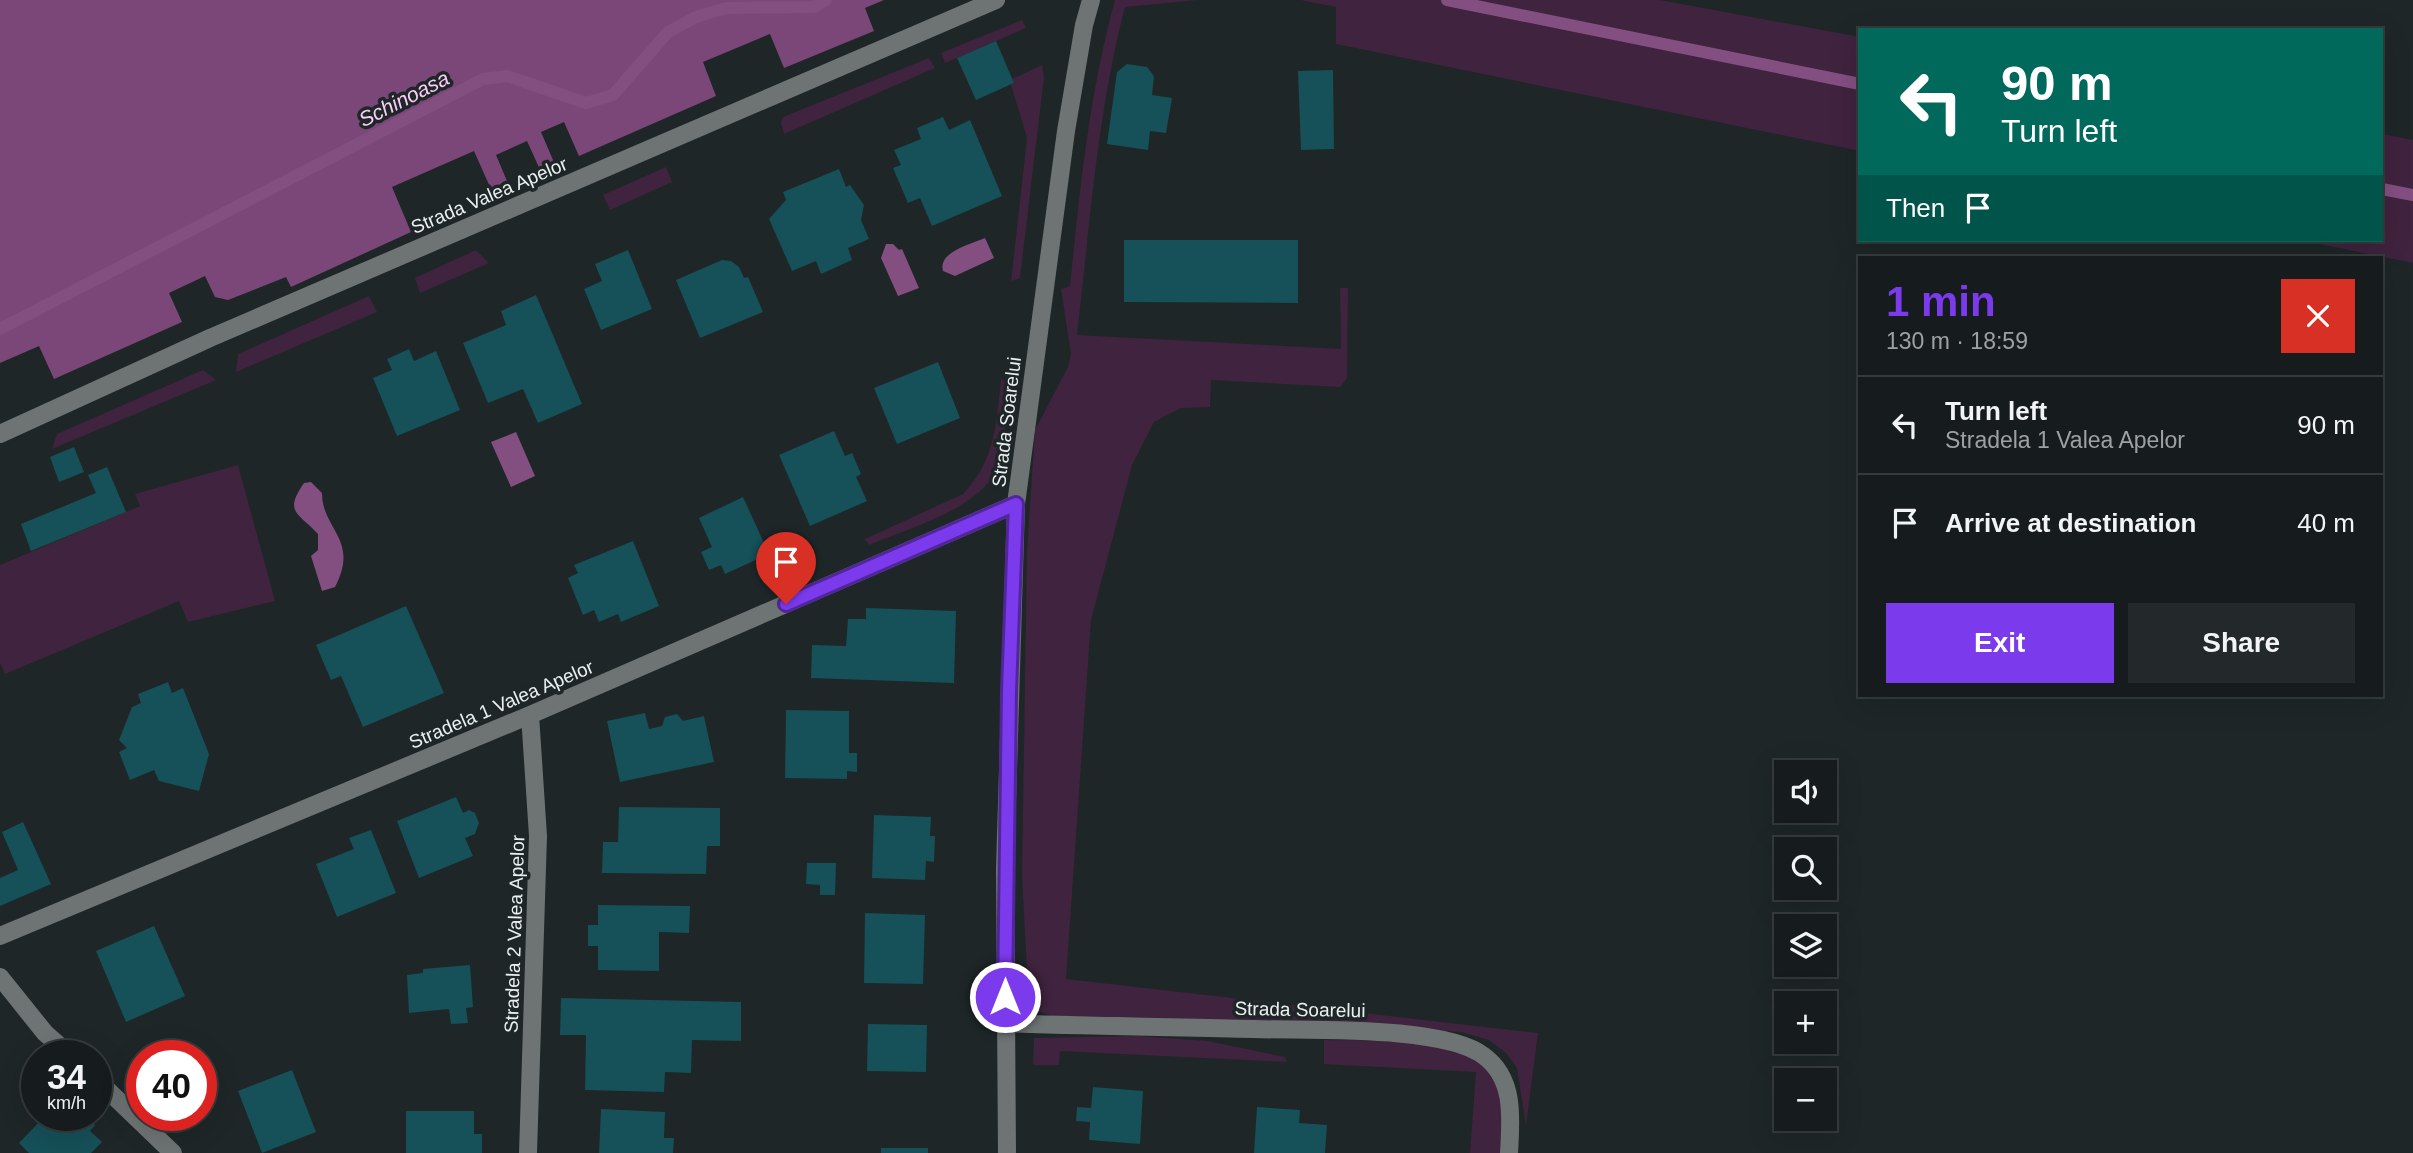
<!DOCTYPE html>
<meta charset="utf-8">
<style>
:root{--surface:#161c1d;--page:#23292a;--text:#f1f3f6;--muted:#9ea1a4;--line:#353a3b;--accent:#7c3aed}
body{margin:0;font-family:Arial,sans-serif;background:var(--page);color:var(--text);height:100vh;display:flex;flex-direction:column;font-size:26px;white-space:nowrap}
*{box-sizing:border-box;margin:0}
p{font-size:23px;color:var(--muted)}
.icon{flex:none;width:38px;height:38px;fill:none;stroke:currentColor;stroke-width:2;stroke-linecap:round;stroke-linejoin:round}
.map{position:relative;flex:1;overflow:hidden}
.side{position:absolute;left:1858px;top:256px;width:525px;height:441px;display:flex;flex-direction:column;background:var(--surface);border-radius:0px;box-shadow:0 7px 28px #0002,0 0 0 2px var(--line)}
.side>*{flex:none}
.banner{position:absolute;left:1858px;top:28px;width:525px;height:214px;border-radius:0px;box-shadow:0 7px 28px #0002,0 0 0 2px var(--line);background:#00695c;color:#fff;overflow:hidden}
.controls{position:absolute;left:1774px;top:760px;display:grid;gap:14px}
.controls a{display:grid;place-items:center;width:63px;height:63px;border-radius:0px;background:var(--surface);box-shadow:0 7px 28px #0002,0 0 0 2px var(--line);font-size:35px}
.speed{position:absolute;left:21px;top:1040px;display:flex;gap:14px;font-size:35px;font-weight:700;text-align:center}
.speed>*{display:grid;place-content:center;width:91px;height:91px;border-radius:50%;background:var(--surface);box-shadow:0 7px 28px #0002,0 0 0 2px var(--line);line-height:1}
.speed small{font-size:18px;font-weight:400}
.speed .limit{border:10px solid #d22;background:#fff;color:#111}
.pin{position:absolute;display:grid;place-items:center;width:60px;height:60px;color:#fff;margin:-72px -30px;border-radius:50% 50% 50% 0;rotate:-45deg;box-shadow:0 0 7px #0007}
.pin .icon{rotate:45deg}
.me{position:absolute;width:77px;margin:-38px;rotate:0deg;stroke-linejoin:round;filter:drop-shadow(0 0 5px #0008)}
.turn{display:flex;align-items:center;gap:24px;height:147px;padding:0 28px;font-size:32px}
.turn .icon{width:91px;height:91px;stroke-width:2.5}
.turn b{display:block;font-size:49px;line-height:60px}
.then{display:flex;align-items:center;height:66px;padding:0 28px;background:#0003;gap:14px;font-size:26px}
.round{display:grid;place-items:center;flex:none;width:74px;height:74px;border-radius:0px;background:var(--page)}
.headline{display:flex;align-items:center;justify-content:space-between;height:119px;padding:0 28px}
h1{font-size:42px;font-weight:600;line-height:52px;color:var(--accent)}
.primary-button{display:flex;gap:14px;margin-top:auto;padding:14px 28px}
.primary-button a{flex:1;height:80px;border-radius:0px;background:var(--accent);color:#fff;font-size:28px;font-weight:600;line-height:80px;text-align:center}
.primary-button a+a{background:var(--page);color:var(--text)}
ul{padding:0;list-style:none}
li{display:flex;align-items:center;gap:21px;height:98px;padding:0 28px;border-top:2px solid var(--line)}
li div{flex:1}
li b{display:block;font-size:26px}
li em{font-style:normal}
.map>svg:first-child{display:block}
</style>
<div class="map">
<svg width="2413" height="1153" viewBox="0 0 2413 1153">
<rect width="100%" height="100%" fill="#1e2627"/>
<path fill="#40233e" d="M1115,0h83l-73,7c-28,107 -35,219 -48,328l264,14 -1,-61h8l-1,90 -7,9 -129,-7 -1,27 -29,1 -27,14 -22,43 -41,155 -25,359 472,54 -12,92 -9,-57 -11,-15 -17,-13 -28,-8 -73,-6 -333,-9 -26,-9 -7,-132 5,-325 8,-121 33,-63 3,-13 -10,-65 9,-3c10,-96 19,-192 45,-286z
M1301,0h359l200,37v114l-524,-107v-37z
M1022,20l4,8 -81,35 -4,-10z
M929,58l6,10 -151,66 -3,-11 2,-6z
M1042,65l2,12 -24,201 -9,3 16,-143 -16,-53 3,-2 -2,-4z
M2382,134l31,6v123l-113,-23h82z
M666,167l6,15 -62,28 -7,-15z
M476,250l13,13 -69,30 -5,-15z
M369,296l8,16 -141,60 2,-18z
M203,370l13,10 -164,69 5,-15z
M1001,379l7,3c-2,21 -1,64 -8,81 -17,46 -89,64 -131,82l-4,-6 98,-45c33,-35 33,-70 38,-115z
M238,465l37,136 -87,21 -9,-21 -174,73 -5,-11v-98l140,-59 -5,-12z
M1138,1036l70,5 77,16 2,5 -227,-11 -1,14h-26l1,-27z
M1324,1040c37,1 144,-3 165,29 17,25 15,56 12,84h-31l6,-81 -152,-8z"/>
<path fill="#7b4778" d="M0,0h884l-19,8 9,23 -90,37 -14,-34 -67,28 13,34 -137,60 -15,-34 -23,10 15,35 -14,7 -15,-33 -31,14 14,33 -16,8 -20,-45 -82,36 19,45 -120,55 -5,-10 -58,23 -13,-3 -10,-21 -36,17 13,29 -128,57 -15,-33 -39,17z"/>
<path fill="#834f81" d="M985,238l9,20 -39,18 -12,-5c-5,-19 26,-26 42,-33z
M886,244h7l6,6 3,-1 17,39 -21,8 -17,-38z
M516,432l19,44 -24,11 -20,-45z
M311,482l11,11c0,37 38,46 13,94l-13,4 -11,-35 7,-6v-16c-19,-21 -35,-21 -14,-51z"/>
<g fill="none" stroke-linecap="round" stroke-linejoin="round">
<path stroke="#834f81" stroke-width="12" d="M1447,0l413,84
M2382,189l31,6
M0,329l483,-250 24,-3 79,27 27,-8 55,-63 28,-15 30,-9 88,-1 12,-7"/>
</g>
<path fill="#165058" d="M996,41l18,42 -38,17 -19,-42z
M1127,64l20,3 7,9 -2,19 20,3 -6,35 -16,-2 -2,19 -41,-6 10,-72z
M1333,70l1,79 -33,1 -3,-79z
M943,117l6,13 21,-10 32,76 -70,30 -12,-28 -12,5 -15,-35 8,-3 -7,-15 27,-11 -4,-11z
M839,169l7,18 4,-2 14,20 -3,15 8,19 -21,9 4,12 -31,14 -5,-13 -24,10 -23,-52 17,-19 -3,-8z
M1124,240h174v63l-174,-1z
M628,250l24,59 -51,21 -17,-41 18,-8 -7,-17z
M722,260l9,1 8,6 5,11 4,-1 15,35 -63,26 -24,-58z
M536,295l46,109 -44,19 -15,-34 -35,14 -25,-60 43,-18 -5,-14z
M409,349l5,12 22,-10 24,59 -63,26 -24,-58 19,-8 -5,-11z
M938,362l22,56 -63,26 -23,-56z
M834,431l11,25 7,-3 9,21 -5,3 11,24 -57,25 -31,-71z
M74,447l10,25 -25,10 -9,-25z
M107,467l19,45 -95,39 -10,-27 75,-31 -8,-18z
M743,497l26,57 -44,20 -4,-9 -12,5 -8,-18 11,-5 -13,-29z
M633,541l26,65 -38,16 -3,-8 -19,8 -5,-12 -11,5 -15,-37 10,-5 -4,-8z
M406,606l38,87 -81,34 -22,-51 -10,4 -15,-35z
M866,608l90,3 -2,72 -143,-5 1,-33 34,1 2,-27h18z
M168,682l4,11 11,-5 26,66 -10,37 -40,-10 -5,-11 -24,10 -11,-28 8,-4 -8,-8 13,-33 9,-4 -3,-9z
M786,710l63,1v42h8v19l-10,-1v8l-62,-1z
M645,713l4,16 13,-3 3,-9 12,-3 6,7 21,-5 10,46 -94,20 -13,-61z
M456,797l7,16 6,-3 6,3 4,10 -4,11 -10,4 8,18 -54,22 -22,-57z
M619,807l101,1v38h-13l-1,28 -104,-1 1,-31h15z
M874,815l57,2 -1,19h5l-1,26 -8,-1 -1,19 -53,-2z
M23,822l28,62 -51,22v-28l18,-8 -16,-38z
M371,830l25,63 -59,24 -21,-53 38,-15 -5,-11z
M807,863h29l-1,32h-15v-10l-14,-1z
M598,905l92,1 -1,27 -30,-1v39l-61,-1v-24h-10v-21h10z
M865,913l60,2 -2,69 -59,-1z
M154,926l31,70 -59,26 -30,-71z
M470,965l3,42 -7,1 2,15 -17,1 -2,-15 -40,4 -2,-38 16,-2v-4z
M561,998l180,4v39l-49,-1 -1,33 -26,-1 -1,20 -79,-2 1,-55h-26z
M868,1024l59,1 -1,47 -59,-1z
M292,1070l24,62 -54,21 -24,-62z
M1093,1087l50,4 -3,53 -51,-4 1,-18 -14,-1 1,-14 14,1z
M1257,1107l43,3 -1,13 28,2 -2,28h-71z
M601,1109l64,3 -1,26h10l-1,15h-74z
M406,1111h68v23h8v19h-76z
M46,1115h38l11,10 -5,6 12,11 -11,11h-62l-10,-10z
M881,1148h47v5h-47z"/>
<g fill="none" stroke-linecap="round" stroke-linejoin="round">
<path stroke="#6e7373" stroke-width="18" d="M0,434l210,-96 786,-338
M0,936l530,-221 486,-211
M0,977l45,56 25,22
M1005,1023c83,3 166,4 249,6 53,2 190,-4 230,27 31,23 27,62 25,97
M96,1079l77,74
M528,1153l10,-317 -8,-121
M1007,1153l-2,-284 11,-365 50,-373 18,-106 7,-25"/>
</g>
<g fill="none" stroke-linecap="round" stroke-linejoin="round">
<g stroke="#51269a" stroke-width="18">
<path id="route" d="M786,604l230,-100 -7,187 -4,306"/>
</g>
<use href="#route" stroke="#7c3aed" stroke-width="12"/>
</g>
<g text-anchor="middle" stroke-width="7" stroke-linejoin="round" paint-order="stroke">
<g font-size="19" fill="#eaf0f0" stroke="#1e2627">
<text transform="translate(489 195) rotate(-23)" y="7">Strada Valea Apelor</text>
<text transform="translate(1006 422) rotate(-83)" y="7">Strada Soarelui</text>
<text transform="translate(501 704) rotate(-23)" y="7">Stradela 1 Valea Apelor</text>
<text transform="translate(514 934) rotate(-88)" y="7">Stradela 2 Valea Apelor</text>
<text transform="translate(1300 1009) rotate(1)" y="7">Strada Soarelui</text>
</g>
<g font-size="21" font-style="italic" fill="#fbccf7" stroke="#1e2627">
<text transform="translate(404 99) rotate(-27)" y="7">Schinoasa</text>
</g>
</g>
</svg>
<div class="controls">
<a><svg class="icon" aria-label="sound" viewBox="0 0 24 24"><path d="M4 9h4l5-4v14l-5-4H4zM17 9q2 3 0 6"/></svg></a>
<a><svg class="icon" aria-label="search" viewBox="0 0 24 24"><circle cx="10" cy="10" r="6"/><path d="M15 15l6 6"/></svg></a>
<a><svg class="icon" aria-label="layers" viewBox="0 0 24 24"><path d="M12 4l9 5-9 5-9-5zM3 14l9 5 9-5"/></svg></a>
<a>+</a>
<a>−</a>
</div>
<div class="speed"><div>34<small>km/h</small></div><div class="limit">40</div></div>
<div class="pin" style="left:786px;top:604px;background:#d93025"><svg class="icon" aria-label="arrive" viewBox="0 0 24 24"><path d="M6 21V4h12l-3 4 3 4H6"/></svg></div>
<svg class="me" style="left:1005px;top:997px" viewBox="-20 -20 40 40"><circle r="17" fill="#7c3aed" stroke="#fff" stroke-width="3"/><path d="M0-11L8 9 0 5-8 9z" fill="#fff"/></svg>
<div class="banner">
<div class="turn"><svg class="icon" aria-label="left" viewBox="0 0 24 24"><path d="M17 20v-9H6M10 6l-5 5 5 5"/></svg><div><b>90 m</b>Turn left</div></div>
<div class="then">Then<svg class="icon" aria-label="arrive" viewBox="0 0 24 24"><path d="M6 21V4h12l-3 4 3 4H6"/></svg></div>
</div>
<section class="side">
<div class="headline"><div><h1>1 min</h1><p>130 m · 18:59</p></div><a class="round" style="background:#d93025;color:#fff"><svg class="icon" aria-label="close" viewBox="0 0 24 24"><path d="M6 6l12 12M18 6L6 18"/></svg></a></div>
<ul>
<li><svg class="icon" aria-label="left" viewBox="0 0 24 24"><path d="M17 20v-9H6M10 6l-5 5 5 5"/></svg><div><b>Turn left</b><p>Stradela 1 Valea Apelor</p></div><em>90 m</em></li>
<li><svg class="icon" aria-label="arrive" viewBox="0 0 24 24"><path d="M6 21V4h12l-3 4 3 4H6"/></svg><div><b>Arrive at destination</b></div><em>40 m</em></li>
</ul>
<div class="primary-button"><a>Exit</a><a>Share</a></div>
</section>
</div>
